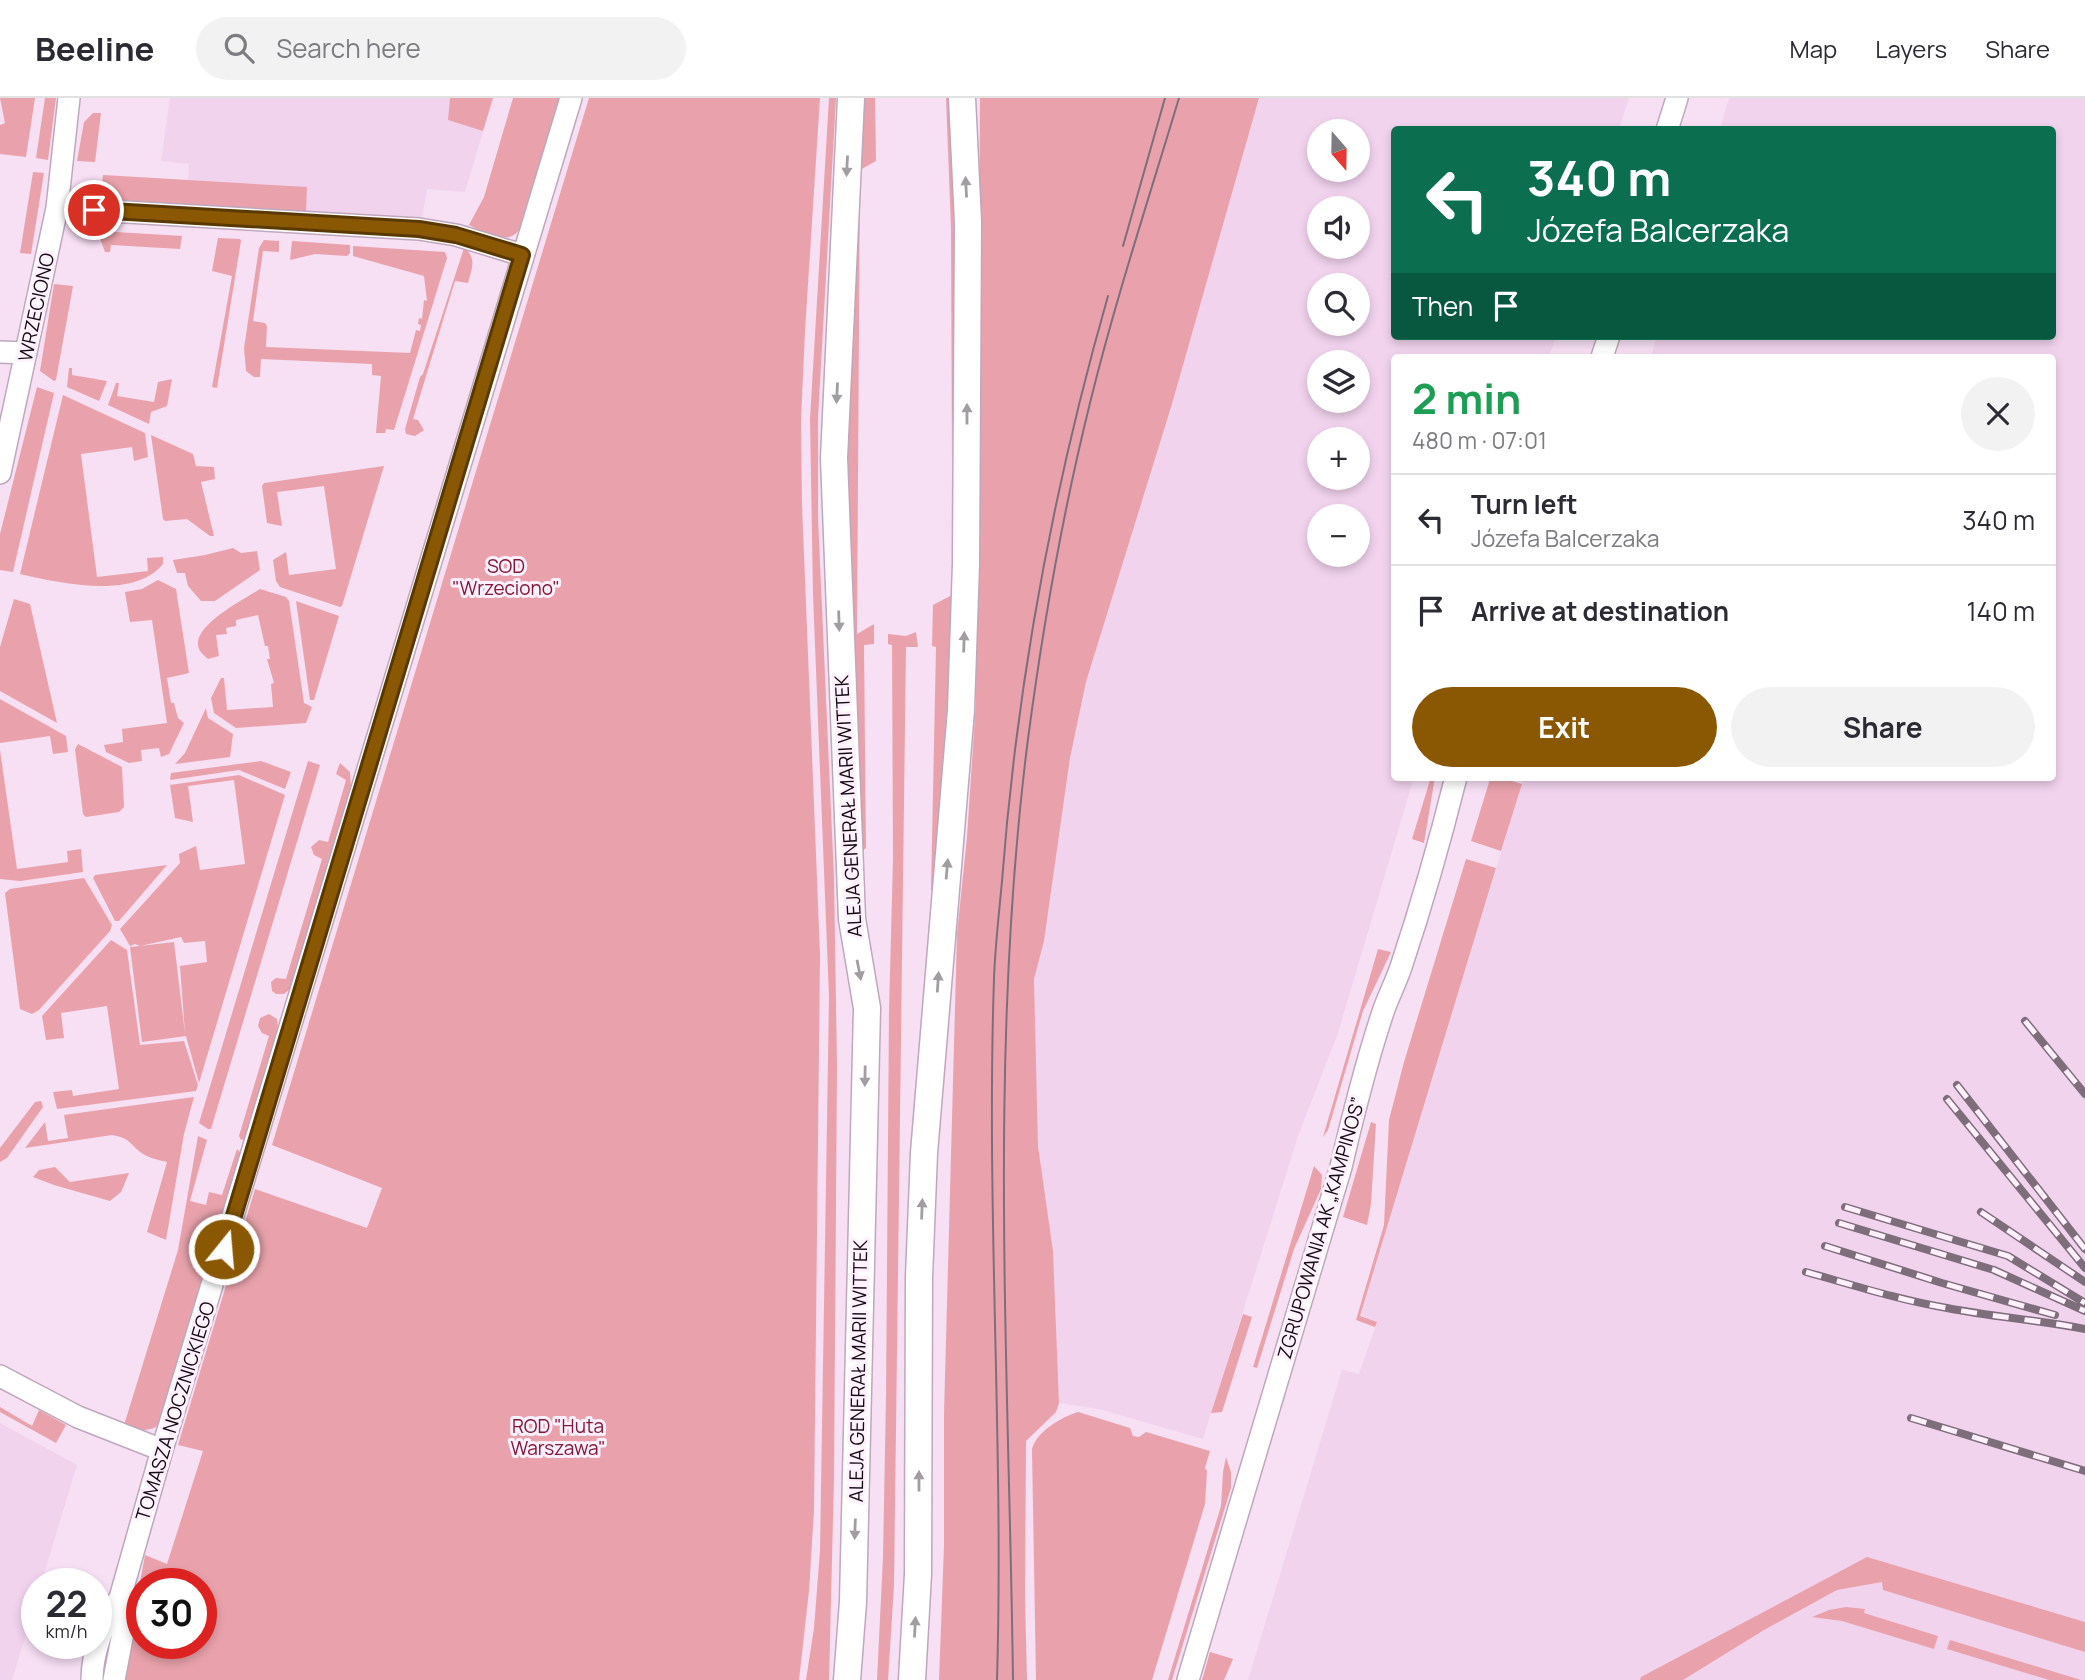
<!DOCTYPE html>
<meta charset="utf-8">
<style>
:root{--surface:#fff;--page:#f2f2f3;--text:#2b2b33;--muted:#7c7c81;--line:#e1e1e2;--accent:#8a5802}
body{margin:0;font-family:Manrope,sans-serif;background:var(--page);color:var(--text);height:100vh;display:flex;flex-direction:column;font-size:26px;white-space:nowrap}
*{box-sizing:border-box;margin:0}
p{font-size:23px;color:var(--muted)}
.icon{flex:none;width:38px;height:38px;fill:none;stroke:currentColor;stroke-width:2;stroke-linecap:round;stroke-linejoin:round}
.map{position:relative;flex:1;overflow:hidden}
.panel{position:absolute;left:1391px;top:256px;width:665px;height:427px;display:flex;flex-direction:column;background:var(--surface);border-radius:7px;box-shadow:0 4px 10px #0003}
.panel>*{flex:none}
.top-card{position:absolute;left:1391px;top:28px;width:665px;height:214px;border-radius:7px;box-shadow:0 4px 10px #0003;background:#0b6e4f;color:#fff;overflow:hidden}
.needle{width:46px;rotate:160deg}
.tools{position:absolute;left:1307px;top:21px;display:grid;gap:14px}
.tools a{display:grid;place-items:center;width:63px;height:63px;border-radius:50%;background:var(--surface);box-shadow:0 4px 10px #0003;font-size:35px}
.speed{position:absolute;left:21px;top:1470px;display:flex;gap:14px;font-size:35px;font-weight:700;text-align:center}
.speed>*{display:grid;place-content:center;width:91px;height:91px;border-radius:50%;background:var(--surface);box-shadow:0 4px 10px #0003;line-height:1}
.speed small{font-size:18px;font-weight:400}
.speed .limit{border:10px solid #d22;background:#fff;color:#111}
.pin{position:absolute;display:grid;place-items:center;width:60px;height:60px;color:#fff;margin:-30px;border:4px solid #fff;border-radius:50%;box-shadow:0 2px 7px #0007}
.me{position:absolute;width:77px;margin:-38px;rotate:17deg;stroke-linejoin:round;filter:drop-shadow(0 0 5px #0008)}
.turn{display:flex;align-items:center;gap:24px;height:147px;padding:0 21px;font-size:32px}
.turn .icon{width:91px;height:91px;stroke-width:2.5}
.turn b{display:block;font-size:49px;line-height:60px}
.then{display:flex;align-items:center;height:66px;padding:0 21px;background:#0003;gap:14px;font-size:26px}
.round{display:grid;place-items:center;flex:none;width:74px;height:74px;border-radius:37px;background:var(--page)}
.head{display:flex;align-items:center;justify-content:space-between;height:119px;padding:0 21px}
h1{font-size:42px;font-weight:700;line-height:52px;color:#1e9e55}
.primary-button{display:flex;gap:14px;margin-top:auto;padding:14px 21px}
.primary-button a{flex:1;height:80px;border-radius:42px;background:var(--accent);color:#fff;font-size:28px;font-weight:700;line-height:80px;text-align:center}
.primary-button a+a{background:var(--page);color:var(--text)}
ul{padding:0;list-style:none}
li{display:flex;align-items:center;gap:21px;height:91px;padding:0 21px;border-top:2px solid var(--line)}
li div{flex:1}
li b{display:block;font-size:26px}
li em{font-style:normal}
header{display:flex;align-items:center;gap:42px;box-sizing:border-box;height:98px;padding:0 35px;background:var(--surface);border-bottom:2px solid var(--line)}
header strong{font-size:33px}
nav{display:flex;gap:38px;margin-inline-start:auto;font-size:24px}
.search{width:490px;height:63px;background:var(--page);display:flex;align-items:center;gap:18px;box-sizing:border-box;padding:0 24px;border-radius:38px;color:var(--muted);font-size:26px}
.map>svg:first-child{display:block}
</style>
<header>
<strong>Beeline</strong>
<div class="search"><svg class="icon" aria-label="search" viewBox="0 0 24 24"><circle cx="10" cy="10" r="6"/><path d="M15 15l6 6"/></svg>Search here</div>
<nav><a>Map</a><a>Layers</a><a>Share</a></nav>
</header>
<div class="map">
<svg width="2085" height="1582" viewBox="0 0 2085 1582">
<rect width="100%" height="100%" fill="#f7dff4"/>
<path fill="#f2d3ee" fill-rule="evenodd" d="M170,0h323l-28,94 -38,-3 -5,30 -236,-14 3,-41 -28,-3z
M1259,0h370l-10,31 -224,1v206h161l-7,21h-154v420h19l-76,256 -40,103 -95,303 -104,-30 -40,-6 -6,-152 -15,-104 -5,-154 1,-14 10,-38 26,-183 16,-76 86,-278zM1320,33h38v39h-38zM1320,110h38v39h-38zM1320,187h38v39h-38zM1320,264h38v39h-38zM1320,341h38v39h-38zM1320,418h38v39h-38z
M1729,0h356v1582h-837l94,-310 17,4 18,-52 -17,-6 164,-539h529v-420h-402l6,-21h396v-206l-333,-1z
M0,1325l77,42 -36,119h-4v14l-25,82h-12z"/>
<path fill="#e9a2ab" fill-rule="evenodd" d="M0,0h35l-9,59 -26,-3v-29l5,-2z
M45,0h11l-8,62 -12,-2z
M450,0h43l-10,33 -35,-11z
M513,0h46l-38,129c-12,21 -36,6 -52,-2l15,-28z
M589,0h231l-15,233 -4,89 1,84 18,450 -6,557 -5,80 -10,89h-677l23,-125 22,9 36,-113 -25,-6 77,-256 112,39 15,-40 -110,-43zM142,1486h59v59h-59z
M829,0h7l-18,320v100l16,360 3,187 -3,413 -5,202h-23l8,-52 6,-77 9,-554 -16,-403 -3,-175z
M864,0h11l1,63 -16,9 -3,464 17,-10v20l-10,1 2,203 -3,2c-8,-130 -16,-261 -15,-392 0,-120 8,-240 16,-360z
M946,0h6l3,208 -3,157 -1,-236z
M980,0h279l-87,306 -86,278 -16,76 -26,183 -10,38 4,167 15,105 6,152 -3,9 -30,29 -1,156 2,83h-88l5,-134v-132l13,-480 10,-97 9,-136z
M93,15h8l-6,49 -18,-1 7,-39z
M33,74l11,1 -13,81 -11,-1z
M103,77l204,12 -1,25 -206,-13z
M99,133l83,5 -2,13 -69,-4 -1,7h-5l-7,-19z
M218,140l22,1 1,2 -24,147 -5,-1 20,-111 -20,-5z
M264,142l15,1v11l-16,-1 -10,70 12,2 2,3 -1,21 144,6 6,-23 4,1 1,-6 -3,-1 1,-6 3,1 2,-19 3,1 -3,-25 -71,-20v-10l92,6 2,6 -53,172 -8,-1 -1,4h-9l5,-57 -9,-1v-11l-111,-5 -1,18h-6l-8,-6 -2,-23 15,-100z
M292,143l58,4v8l-3,3 -32,-2 -25,6z
M464,150c13,9 8,21 4,35l-13,-2 -42,138 5,1 6,10 -9,6 -9,-2 -1,-5 15,-52 3,-3z
M54,186l19,2 -17,94 -2,1 -14,-10z
M69,270h3v7l35,6 -8,20 -32,-14z
M172,281l-5,27 -16,6 -2,12 -41,-19 8,-22h3l-2,13 37,6 4,-20z
M37,289l17,6 -41,179 -13,-2v-36z
M63,297l82,38 3,24 -14,4 -2,-14 -51,7 16,123 51,-6 -1,-13 16,-1v7c-29,36 -103,19 -143,10z
M151,337l42,19 3,12 18,1 1,12 -14,3 13,54h-4l-23,-17 -22,2 -2,-2z
M384,368l-42,140 -2,1 -60,-20 -4,-6 -3,-21 13,-8 3,23 47,-6 -12,-83 -47,6 5,34 -15,-3 -5,-37 2,-3z
M233,450l8,5 16,-2 3,19 -45,31h-14l-13,-15 -3,-13h-8l-4,-13 32,-5z
M158,482l18,9 13,84 -22,5 4,25h3l4,15 6,5 -15,31 -8,3 -2,-9 -18,2 1,11 -13,2 -23,-11 -2,-7 19,-3 -1,-13 45,-6 -15,-103 -22,2 -5,-30 17,-3z
M260,491l26,8 3,4 15,102 8,4 -6,16 -70,5 -22,-15 -3,-15 10,-20h3l3,32 46,-3 -2,-23 3,-1 -7,-24h3l-2,-13h-3l-7,-31 -22,5v6l-10,2 1,6 -11,1 3,21 -11,3c-3,-3 -6,-5 -8,-8 -14,-23 45,-52 60,-62z
M952,497l-7,179 -12,117 -2,-1 5,-243 -4,-1 1,-41z
M14,501l16,5 27,119 -57,-32v-44z
M296,503l43,15 -25,84h-4z
M916,534l2,15h-12l-12,939 -6,94h-11l6,-123 3,-161 3,-385 4,-152 -1,-214 -4,-1v-10l18,2z
M0,601l66,37 2,16 -15,2 -3,-18 -50,7z
M206,610l2,10 25,16 -3,23 -55,7 10,-11z
M78,646l44,23 2,40 -5,5 -33,5 -3,-3 -8,-65z
M0,652l17,119 51,-7 -1,-11 14,-2 2,23 -63,9 -20,-2z
M261,663l30,11 -6,17 -46,-19 -69,10 1,-7z
M308,663l12,4 -109,364h-3l-9,-6z
M340,665l10,9 1,15 -60,201 -7,6h-8l-4,-3 -1,-9 5,-4 10,1 36,-120 -8,-4 -3,-8 8,-7 9,2 18,-62 -10,-6z
M239,677l46,20 -86,288 -13,-47 -44,6 -12,-95 10,-1 -5,-2 -5,2 -10,-17 60,-66 -1,-9 17,-8 4,24 45,-6 -11,-84 -46,6 5,36 -18,-4 -5,-33zM181,839l3,6 21,-2 2,21 -27,4 5,68 -11,-92 -34,4z
M1431,679h4l-11,66 -12,-4z
M1499,679l23,7 -21,67 -30,-10 19,-62z
M1466,761l30,9 -136,448 17,6 -2,5 -19,-7 28,-95 5,-105 15,-58z
M167,767l-48,56h-4l-22,-43 2,-3z
M84,780l28,47 -2,6 -71,79 -7,4 -12,-5 -15,-116 5,-4z
M111,842l16,10 13,95 44,-4 14,44 -2,6 -139,18 -4,-17 19,-2 1,6 46,-7 -12,-83 -46,7 3,25 -18,2 -4,-24z
M1378,851l13,3 -28,59 -35,119 -5,7z
M269,916l8,5 1,10 -33,110 -4,1 -2,-4 30,-100 -7,-3 -4,-7 2,-8z
M194,999l-10,37 -18,106 -19,-8 20,-70c-7,-2 -15,-3 -22,-7 -14,-8 -13,-17 -33,-20l-87,13 20,-26 3,19 20,-3 -4,-23z
M41,1003l2,6 -36,51 -7,4v-14l35,-46z
M1371,1024l5,2 -5,80 -4,21 -24,-8z
M198,1038l9,4 -17,61 16,4 3,-13 13,3 15,-46 4,4 -80,270c-11,10 -21,7 -34,4l-2,-5 53,-172z
M1314,1068l8,9 -1,14 -27,60 -37,119 -4,-1z
M55,1069l15,15 59,-9 -8,19 -11,9 -56,-16 -21,-8 6,-7z
M1243,1216l9,3 -30,95 -11,1z
M0,1309l32,19 7,-16 27,15 -10,18 -56,-31z
M1078,1314l52,16 3,8 6,1 7,-5 64,19 -5,17 2,3 -2,33 -53,176h-116l-4,-231c5,-18 30,-32 46,-37z
M1226,1359l5,15v16l-59,192h-4l53,-174 2,-34z
M1867,1459l218,65v30l-202,-62 -1,-8 -45,8 -73,40 -81,50h-43l1,-3z
M1846,1509l19,2 -1,4 74,23 -4,13 -92,-28 -30,-4 17,-7z
M1950,1542l131,40h-32l-102,-31z
M1210,1554l23,7 -9,21h-22z"/>
<g fill="none" stroke-linecap="round" stroke-linejoin="round">
<g stroke="#bfa7bc" stroke-width="24">
<path id="minor" d="M1667,32l10,-32
M57,110l362,21 37,6 66,20
M0,254l26,1
M1602,259l7,-21
M0,375l57,-265 12,-110
M0,1278l78,41 84,33
M92,1582c0,-27 12,-61 28,-82l42,-148 409,-1352
M114,1582l11,-58 -5,-24
M1188,1582l153,-513c12,-52 25,-104 42,-155 5,-15 13,-30 18,-45 21,-63 39,-126 55,-190"/>
</g>
<g stroke="#bfa7bc" stroke-width="29">
<path id="major" d="M847,1582l6,-78 14,-594 -15,-89 -18,-461 17,-360
M912,1582l6,-106 1,-297 5,-124 37,-443 5,-146 2,-342 -6,-124"/>
</g>
<use href="#minor" stroke="#fff" stroke-width="21"/>
<use href="#major" stroke="#fff" stroke-width="26"/>
<path stroke="#7e6e7c" stroke-width="2" d="M1123,148l42,-148
M997,1582c7,-234 -11,-467 -3,-701 1,-32 5,-65 8,-98 15,-198 51,-393 106,-585
M1013,1582c-4,-313 -25,-629 15,-941 15,-114 35,-228 63,-340 25,-101 58,-201 88,-301"/>
<g stroke="#7e6e7c" stroke-width="8">
<path id="rail" d="M2025,923l60,73
M1957,987l128,164
M1947,1001l138,169
M1845,1109l163,49 77,47
M1981,1114l104,70
M1839,1125l155,47 91,41
M1825,1148l117,37 113,32
M1806,1174c47,13 93,28 141,36 46,9 92,12 138,21
M1911,1320l174,53"/>
</g>
<use href="#rail" stroke="#fff0fd" stroke-width="5" stroke-dasharray="16" stroke-linecap="butt"/>
</g>
<defs><path id="oneway-solid" d="M-6-.8H1V-3.2L6.5 0L1 3.2V.8H-6Z" transform="scale(1.75)"/></defs>
<g fill="#a19da0">
<use href="#oneway-solid" transform="translate(847 68) rotate(93)"/>
<use href="#oneway-solid" transform="translate(966 89) rotate(-93)"/>
<use href="#oneway-solid" transform="translate(837 295) rotate(93)"/>
<use href="#oneway-solid" transform="translate(967 316) rotate(-90)"/>
<use href="#oneway-solid" transform="translate(839 523) rotate(88)"/>
<use href="#oneway-solid" transform="translate(964 544) rotate(-88)"/>
<use href="#oneway-solid" transform="translate(947 771) rotate(-85)"/>
<use href="#oneway-solid" transform="translate(859 872) rotate(79)"/>
<use href="#oneway-solid" transform="translate(938 884) rotate(-86)"/>
<use href="#oneway-solid" transform="translate(865 978) rotate(91)"/>
<use href="#oneway-solid" transform="translate(922 1111) rotate(-88)"/>
<use href="#oneway-solid" transform="translate(919 1383) rotate(-90)"/>
<use href="#oneway-solid" transform="translate(855 1431) rotate(92)"/>
<use href="#oneway-solid" transform="translate(915 1529) rotate(-87)"/>
</g>
<g fill="none" stroke-linecap="round" stroke-linejoin="round">
<g stroke="#5a3901" stroke-width="18">
<path id="route" d="M94,112l325,19 37,6 66,20 -298,994"/>
</g>
<use href="#route" stroke="#8a5802" stroke-width="12"/>
</g>
<g text-anchor="middle" stroke-width="6" stroke-linejoin="round" paint-order="stroke">
<g font-size="19" fill="#130b12" stroke="#fff0fd">
<text transform="translate(36 209) rotate(-78)" y="7">WRZECIONO</text>
<text transform="translate(848 708) rotate(-93)" y="7">ALEJA GENERAŁ MARII WITTEK</text>
<text transform="translate(1321 1130) rotate(-74)" y="7">ZGRUPOWANIA AK „KAMPINOS”</text>
<text transform="translate(858 1273) rotate(-89)" y="7">ALEJA GENERAŁ MARII WITTEK</text>
<text transform="translate(175 1313) rotate(-73)" y="7">TOMASZA NOCZNICKIEGO</text>
</g>
<g font-size="19" fill="#811835" stroke="#fff0fd">
<text x="506" y="475">SOD<tspan x="506" dy="22">"Wrzeciono"</tspan></text>
<text x="558" y="1335">ROD "Huta<tspan x="558" dy="22">Warszawa"</tspan></text>
</g>
</g>
</svg>
<div class="tools">
<a><svg class="needle" viewBox="-14 -14 28 28"><path d="M0-13l5 13h-10z" fill="#e53935"/><path d="M0 13l5-13h-10z" fill="#7c7c81"/></svg></a>
<a><svg class="icon" aria-label="sound" viewBox="0 0 24 24"><path d="M4 9h4l5-4v14l-5-4H4zM17 9q2 3 0 6"/></svg></a>
<a><svg class="icon" aria-label="search" viewBox="0 0 24 24"><circle cx="10" cy="10" r="6"/><path d="M15 15l6 6"/></svg></a>
<a><svg class="icon" aria-label="layers" viewBox="0 0 24 24"><path d="M12 4l9 5-9 5-9-5zM3 14l9 5 9-5"/></svg></a>
<a>+</a>
<a>−</a>
</div>
<div class="speed"><div>22<small>km/h</small></div><div class="limit">30</div></div>
<div class="pin" style="left:94px;top:112px;background:#d93025"><svg class="icon" aria-label="arrive" viewBox="0 0 24 24"><path d="M6 21V4h12l-3 4 3 4H6"/></svg></div>
<svg class="me" style="left:224px;top:1151px" viewBox="-20 -20 40 40"><circle r="17" fill="#8a5802" stroke="#fff" stroke-width="3"/><path d="M0-11L8 9 0 5-8 9z" fill="#fff"/></svg>
<div class="top-card">
<div class="turn"><svg class="icon" aria-label="left" viewBox="0 0 24 24"><path d="M17 20v-9H6M10 6l-5 5 5 5"/></svg><div><b>340 m</b>Józefa Balcerzaka</div></div>
<div class="then">Then<svg class="icon" aria-label="arrive" viewBox="0 0 24 24"><path d="M6 21V4h12l-3 4 3 4H6"/></svg></div>
</div>
<section class="panel">
<div class="head"><div><h1>2 min</h1><p>480 m · 07:01</p></div><a class="round"><svg class="icon" aria-label="close" viewBox="0 0 24 24"><path d="M6 6l12 12M18 6L6 18"/></svg></a></div>
<ul>
<li><svg class="icon" aria-label="left" viewBox="0 0 24 24"><path d="M17 20v-9H6M10 6l-5 5 5 5"/></svg><div><b>Turn left</b><p>Józefa Balcerzaka</p></div><em>340 m</em></li>
<li><svg class="icon" aria-label="arrive" viewBox="0 0 24 24"><path d="M6 21V4h12l-3 4 3 4H6"/></svg><div><b>Arrive at destination</b></div><em>140 m</em></li>
</ul>
<div class="primary-button"><a>Exit</a><a>Share</a></div>
</section>
</div>
